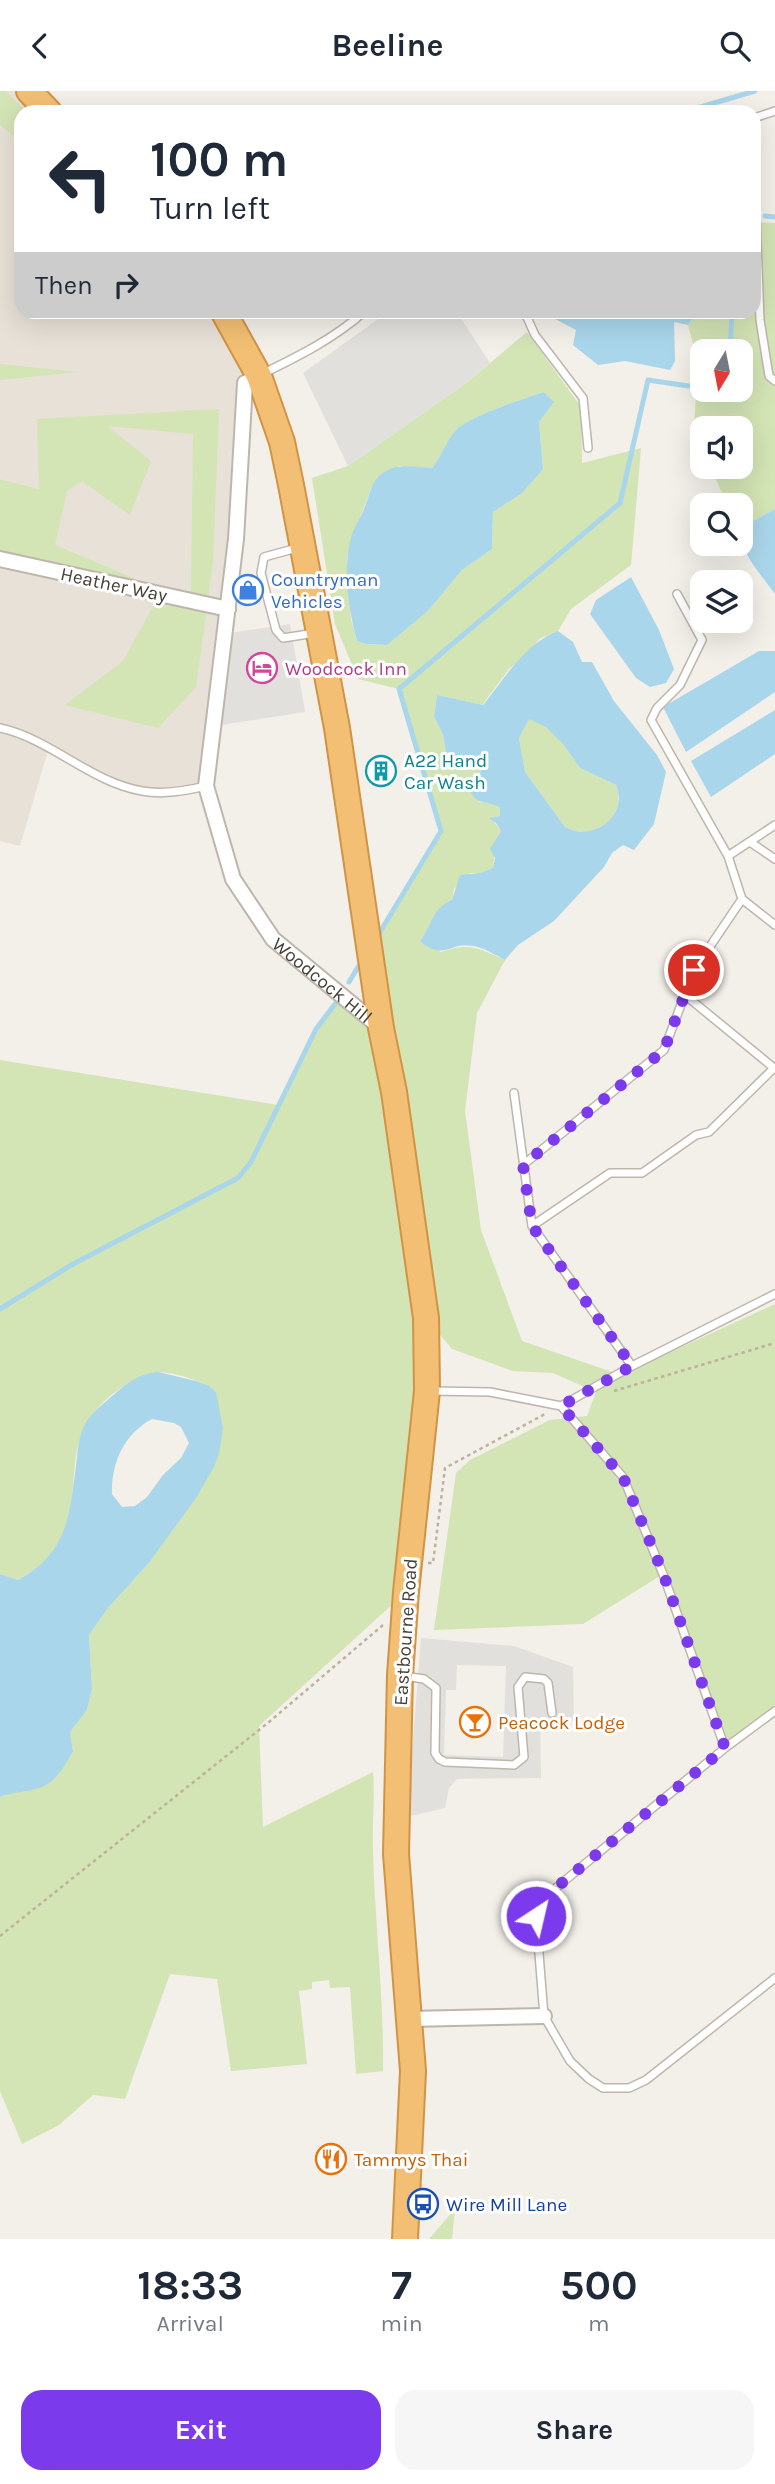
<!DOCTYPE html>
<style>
:root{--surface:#fff;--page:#f6f6f7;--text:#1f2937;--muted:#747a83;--accent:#7c3aed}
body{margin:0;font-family:Karla,sans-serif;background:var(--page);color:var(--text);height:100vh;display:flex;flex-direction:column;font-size:26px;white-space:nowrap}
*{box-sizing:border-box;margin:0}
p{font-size:23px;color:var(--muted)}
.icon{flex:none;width:38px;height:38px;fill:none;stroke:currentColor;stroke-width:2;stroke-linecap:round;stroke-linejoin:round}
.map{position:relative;height:2148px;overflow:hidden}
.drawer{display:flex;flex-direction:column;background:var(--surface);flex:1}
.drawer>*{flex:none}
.banner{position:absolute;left:14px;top:14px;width:747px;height:214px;border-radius:21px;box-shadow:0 7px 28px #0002;background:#fff;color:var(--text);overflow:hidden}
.needle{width:46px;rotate:190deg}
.buttons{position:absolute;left:690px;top:248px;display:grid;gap:14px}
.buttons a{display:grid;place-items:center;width:63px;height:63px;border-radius:14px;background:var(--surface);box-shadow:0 7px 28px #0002;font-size:35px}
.pin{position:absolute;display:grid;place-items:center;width:60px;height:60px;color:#fff;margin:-30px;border:4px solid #fff;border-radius:50%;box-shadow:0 2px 7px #0007}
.me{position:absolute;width:77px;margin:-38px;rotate:35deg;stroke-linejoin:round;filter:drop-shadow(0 0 5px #0008)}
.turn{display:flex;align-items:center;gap:24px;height:147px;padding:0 21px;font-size:32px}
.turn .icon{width:91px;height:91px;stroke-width:2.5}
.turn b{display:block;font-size:49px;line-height:60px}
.then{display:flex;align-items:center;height:66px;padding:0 21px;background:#0003;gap:14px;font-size:26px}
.eta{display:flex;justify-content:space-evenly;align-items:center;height:119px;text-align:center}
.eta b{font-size:42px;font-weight:700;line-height:49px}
.action{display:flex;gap:14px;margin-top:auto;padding:14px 21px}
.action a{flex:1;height:80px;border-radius:21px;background:var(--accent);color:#fff;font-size:28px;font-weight:700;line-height:80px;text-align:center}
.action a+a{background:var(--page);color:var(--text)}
header{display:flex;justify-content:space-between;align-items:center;height:91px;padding:0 21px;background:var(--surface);font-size:32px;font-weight:700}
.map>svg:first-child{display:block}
</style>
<header><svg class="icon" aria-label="back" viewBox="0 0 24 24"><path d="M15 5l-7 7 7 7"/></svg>Beeline<svg class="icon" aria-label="search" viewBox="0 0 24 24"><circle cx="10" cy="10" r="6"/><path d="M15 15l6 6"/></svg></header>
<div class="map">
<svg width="775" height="2148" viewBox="0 0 775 2148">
<rect width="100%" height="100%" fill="#f3efe9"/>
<path fill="#e7e1d7" d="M0,0h29l20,21h-28v199l202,1 36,64 -19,90 -34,320 -43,6 -50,-10 -64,-35 -29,99 -20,-5v-289l39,-63 -39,-10z"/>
<path fill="#d3e4b5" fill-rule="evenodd" d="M0,0h5l23,21h-7v30l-21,-17z
M754,131l21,1v286l-35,19v-22h-13l-16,-39h29v-38h-38v17l-8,-19 4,-65 -10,-37 9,-11 -1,-2 58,-1zM702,261h38v38h-38z
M527,241l54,75 1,56 59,-15 -10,117 -60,44 -13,22 -19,8 -10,13 -20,17 -27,36 -45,-10 -3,21 9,19 4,20h30l4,10 -1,11 -11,9 10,17 13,1 8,5 1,8 -10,2 10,13 -5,8 -3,29 -13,5h-10l-16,16 -2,12c-19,6 -21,25 -32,40l21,11c28,-10 37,-4 64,8l-28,53 -12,98 16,119 41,111 99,34 154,-71v409l-50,35 -62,-174 -80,50 -149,6 22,-157 14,-13 80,-40 37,-4 9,-24 -43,-19 -40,-2 -61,-22 -25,-30 -21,273 -147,134 4,101 110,-55c2,27 -1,53 0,80 2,73 11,146 10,219l-27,3 -6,-87 -20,1 -1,-8 -17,2v7l-13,2 8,73 -76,7 -14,-92 -47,-5 -45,125 -32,-4 -34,30 -37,19 -22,-53v-294c42,-18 43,2 73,-45l-3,-20 17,-22 5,-21 -3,-54 19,-27 40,-44 15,-24 53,-148c-11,-10 -45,-22 -60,-19 -29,4 -66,35 -75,62 -11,32 -4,69 -18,100 -9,21 -26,34 -45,45l-18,-6v-514l278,45 38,-76 25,-35 39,33 -5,-87 66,-109 -42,-142 -41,-10 -23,-55 -23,-146 36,-12 121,-85zM544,301l9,10 -14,20 4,47 -22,24 -28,19 -1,37 -30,21 -34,41 -41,34 -21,-1 -9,-3 -6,-22 -4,-42v-19l6,-25 11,-25 7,-20 28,-22 33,2c9,-11 14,-27 24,-38 12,-13 69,-32 88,-38z
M0,273l78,8 -78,8z
M219,318l-6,154 -17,124 -38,41 -93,-23 58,-44 31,-56 37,-11 2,-160 -86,-8 44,35 -21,54 -48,-34 -15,10 -12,54 81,34 -18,15 -118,-29v-86l39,10 -2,-70z
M529,627l17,8 17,18 17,24 36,17c9,24 -8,46 -34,47 -5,0 -12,-3 -17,-5l-40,-55 -6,-34z
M455,2118l-3,30h-23z"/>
<path fill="#e2e0dd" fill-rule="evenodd" d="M388,221h69l33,51 -21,18 -121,85 -45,-93z
M290,533l15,88 -84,13 9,-92z
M421,1547l93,8 59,21 1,54 -34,1 1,56 -84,1 -8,9 -4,20 -38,9zM457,1574l49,1 -3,91 -59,-2 2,-65h10z"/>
<path fill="#aad6eb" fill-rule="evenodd" d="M696,221l1,2 -9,11 -14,-3 1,39 -5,9 -45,-9 -27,4 -25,-20 3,-15 -34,-18z
M544,301l10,10 -15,20 4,47 -21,24 -29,19 -1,37 -30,21 -34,41 -41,34 -21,-1 -9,-3c-9,-33 -15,-74 -5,-107 3,-9 9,-17 12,-25 5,-11 6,-25 16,-34 14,-13 35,-8 52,-7 9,-11 14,-27 24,-38 12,-13 69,-32 88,-38z
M775,418v85c-14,-20 -35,-40 -35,-66z
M631,486l28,53 15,39 -8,14 -16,4 -14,-9 -46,-64 6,-14z
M558,540l15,11 9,20h10l22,39 43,54 9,17 -12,52 -20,26 -11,-5 -11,8 -8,14 -50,54 -36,24 -13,15c-10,-5 -22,-13 -32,-14 -24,-5 -28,16 -53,-5 11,-15 13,-34 32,-41l8,-25 20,-2 13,-5 2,-10 -5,-9 11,-18 -5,-8 -7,-5 11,-2v-8c-15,-10 -26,0 -31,-23l11,-9 1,-11 -4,-10 -30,1 -4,-21 -9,-19 3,-21 46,10c22,-27 41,-61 75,-74zM529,628l17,8 17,17 17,24 36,17c10,24 -9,46 -34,47 -5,0 -12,-3 -17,-5l-40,-55 -6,-34z
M759,560h16v41l-89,60 -23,-45z
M775,619v44l-64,43 -20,-36z
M158,1281l38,9 13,5 7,6 7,36 -4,25 -5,14 -18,31 -48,66 -40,44 -19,27 3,54 -5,21 -17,22 3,20c-9,14 -17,31 -34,36 -13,4 -27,4 -39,9v-223l18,6c50,-28 51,-62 58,-114 2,-15 2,-29 9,-42 6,-11 18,-20 26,-27 16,-14 27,-23 47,-25zM152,1328l22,4 7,4 8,16 -8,15 -18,17 -16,22 -12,9 -13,1 -10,-13c-1,-31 12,-60 40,-75z"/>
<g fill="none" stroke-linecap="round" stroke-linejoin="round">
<path stroke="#aad6eb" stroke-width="5" d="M698,21l-1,-4 58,-17
M765,125l10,1
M730,261l2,-41
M715,299l12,2 1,-2
M377,846l64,-106 -42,-142 221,-186 28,-123 54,8
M349,891l9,-15
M0,1218l73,-45 165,-86 13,-16 65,-133 19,-25"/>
<g stroke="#beb6ac" stroke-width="10">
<path id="lane" d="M754,27l21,-7
M754,72l6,157 9,56 6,5
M524,220l11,24 48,63 5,50
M262,283c37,-18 73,-36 103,-63
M297,457l-33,9 -3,16 15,57 7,8 32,-5
M677,503l25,46 -22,45 -23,23 -6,12 77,136 14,43
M0,637c51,11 90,54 142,63 21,4 43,0 64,-5
M750,751l25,17
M728,765l47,-31
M514,1002l18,133 100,140 -71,40
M523,1074l141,-115 30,-80 48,-71 33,26
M532,1135l78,-53h32l54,-38 13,-3 65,-64 -89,-73
M632,1275l143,-72
M432,1300l58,1 71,14 62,71 40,97 62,174 50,-37
M404,1585l20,3 12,9 -1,65 4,6 6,3 69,3 10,-8 -6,-70 7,-10 19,2 4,4 4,30
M725,1657l-180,149 -9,19 8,100 26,45 19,18 14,9h26l17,-8 129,-102"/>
</g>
<g stroke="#beb6ac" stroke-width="18">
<g id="street">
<path id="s1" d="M259,285l-14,7 -9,156 -30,247 27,93 40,60 108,89"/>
<path d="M0,468l228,50"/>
<path d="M409,1928l135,-3"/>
</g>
</g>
<g stroke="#d29344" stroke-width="28">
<path id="highway" d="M29,0l20,21
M223,220l36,65 23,66 9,43 46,243 44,300 13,64 32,226 1,73 -21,201 -6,83 -4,179 17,217 -8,168"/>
</g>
<path stroke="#bfb19e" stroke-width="2.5" stroke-dasharray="3.5 3.5" stroke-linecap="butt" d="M614,1300l161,-48
M428,1472h5l12,-95 100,-54
M0,1845l269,-214 114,-97"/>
<use href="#lane" stroke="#fff" stroke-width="7"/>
<use href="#street" stroke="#fff" stroke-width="14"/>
<use href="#highway" stroke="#f3bf74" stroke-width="24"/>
</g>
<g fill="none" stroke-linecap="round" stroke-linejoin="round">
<path stroke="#7c3aed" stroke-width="12" stroke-dasharray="0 21.6" d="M536,1825l9,-19 180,-149 -62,-175 -40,-96 -62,-71 71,-40 -100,-140 -9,-61 141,-115 30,-80"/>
</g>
<defs>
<g id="shop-ring" transform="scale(1.575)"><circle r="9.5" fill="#fff" stroke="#3f7fe0" stroke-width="1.5"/><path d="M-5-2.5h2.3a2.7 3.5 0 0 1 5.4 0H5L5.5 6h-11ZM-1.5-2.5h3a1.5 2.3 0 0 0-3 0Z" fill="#3f7fe0"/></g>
<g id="hotel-ring" transform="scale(1.575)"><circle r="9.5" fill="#fff" stroke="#d1479c" stroke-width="1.5"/><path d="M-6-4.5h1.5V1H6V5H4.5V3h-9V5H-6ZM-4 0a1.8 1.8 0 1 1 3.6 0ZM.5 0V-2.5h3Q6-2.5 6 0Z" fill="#d1479c"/></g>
<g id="building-ring" transform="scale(1.575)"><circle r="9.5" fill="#fff" stroke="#0f9aa8" stroke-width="1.5"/><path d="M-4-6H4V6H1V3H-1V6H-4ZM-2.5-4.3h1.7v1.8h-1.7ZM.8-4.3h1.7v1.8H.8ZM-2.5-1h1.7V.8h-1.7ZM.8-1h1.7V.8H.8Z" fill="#0f9aa8"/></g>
<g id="bar-ring" transform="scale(1.575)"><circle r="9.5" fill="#fff" stroke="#e8710a" stroke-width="1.5"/><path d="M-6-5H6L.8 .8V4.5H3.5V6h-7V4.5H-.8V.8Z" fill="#e8710a"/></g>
<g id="restaurant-ring" transform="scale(1.575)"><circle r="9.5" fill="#fff" stroke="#e8710a" stroke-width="1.5"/><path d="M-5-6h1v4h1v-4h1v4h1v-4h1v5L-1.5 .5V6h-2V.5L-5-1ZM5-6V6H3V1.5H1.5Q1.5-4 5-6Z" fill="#e8710a"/></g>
<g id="bus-ring" transform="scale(1.575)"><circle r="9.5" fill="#fff" stroke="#1a4fb4" stroke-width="1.5"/><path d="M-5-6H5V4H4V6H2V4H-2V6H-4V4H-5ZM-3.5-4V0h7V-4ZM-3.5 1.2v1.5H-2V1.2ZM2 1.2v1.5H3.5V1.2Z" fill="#1a4fb4"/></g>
</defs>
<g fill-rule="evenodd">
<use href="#shop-ring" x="248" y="499"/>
<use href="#hotel-ring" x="262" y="577"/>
<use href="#building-ring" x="381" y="680"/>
<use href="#bar-ring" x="475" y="1631"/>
<use href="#restaurant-ring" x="331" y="2068"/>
<use href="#bus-ring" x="423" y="2113"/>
</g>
<g text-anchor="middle" stroke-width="6" stroke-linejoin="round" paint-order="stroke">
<g font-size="19" fill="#366cbe" stroke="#fff" text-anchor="start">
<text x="271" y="495">Countryman<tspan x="271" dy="22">Vehicles</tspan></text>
</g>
<g font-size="19" fill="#464038" stroke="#fff">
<text transform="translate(114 493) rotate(12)" y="7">Heather Way</text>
<text dy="7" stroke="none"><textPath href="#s1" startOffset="654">Woodcock Hill</textPath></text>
<text transform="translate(405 1541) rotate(-86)" y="7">Eastbourne Road</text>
</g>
<g font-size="19" fill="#b23c85" stroke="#fff" text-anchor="start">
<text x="285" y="584">Woodcock Inn</text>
</g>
<g font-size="19" fill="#0d838f" stroke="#fff" text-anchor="start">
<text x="404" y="676">A22 Hand<tspan x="404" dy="22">Car Wash</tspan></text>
</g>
<g font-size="19" fill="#c56008" stroke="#fff" text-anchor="start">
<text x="498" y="1638">Peacock Lodge</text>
<text x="354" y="2075">Tammys Thai</text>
</g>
<g font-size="19" fill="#164399" stroke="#fff" text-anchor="start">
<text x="446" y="2120">Wire Mill Lane</text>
</g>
</g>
</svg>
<div class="buttons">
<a><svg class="needle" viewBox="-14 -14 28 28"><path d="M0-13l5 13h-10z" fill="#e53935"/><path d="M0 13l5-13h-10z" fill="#747a83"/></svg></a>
<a><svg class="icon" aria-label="sound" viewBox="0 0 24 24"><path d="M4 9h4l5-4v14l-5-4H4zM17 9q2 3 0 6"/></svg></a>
<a><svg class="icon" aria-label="search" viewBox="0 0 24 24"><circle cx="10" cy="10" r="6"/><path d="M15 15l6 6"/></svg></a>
<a><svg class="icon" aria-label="layers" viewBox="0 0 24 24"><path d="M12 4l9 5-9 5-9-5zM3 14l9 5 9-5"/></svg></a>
</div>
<div class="pin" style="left:694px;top:879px;background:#d93025"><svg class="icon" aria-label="arrive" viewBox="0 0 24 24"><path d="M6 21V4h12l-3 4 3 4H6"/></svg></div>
<svg class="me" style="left:536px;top:1825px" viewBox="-20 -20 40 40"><circle r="17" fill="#7c3aed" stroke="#fff" stroke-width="3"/><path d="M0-11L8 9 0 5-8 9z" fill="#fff"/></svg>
<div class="banner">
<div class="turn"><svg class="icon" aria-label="left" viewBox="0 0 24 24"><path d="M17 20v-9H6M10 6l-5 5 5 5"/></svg><div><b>100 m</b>Turn left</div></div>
<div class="then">Then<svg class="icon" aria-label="right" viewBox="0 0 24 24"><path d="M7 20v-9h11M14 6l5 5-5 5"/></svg></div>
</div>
</div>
<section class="drawer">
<div class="eta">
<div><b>18:33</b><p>Arrival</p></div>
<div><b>7</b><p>min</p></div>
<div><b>500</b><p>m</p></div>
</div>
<div class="action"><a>Exit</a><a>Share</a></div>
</section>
